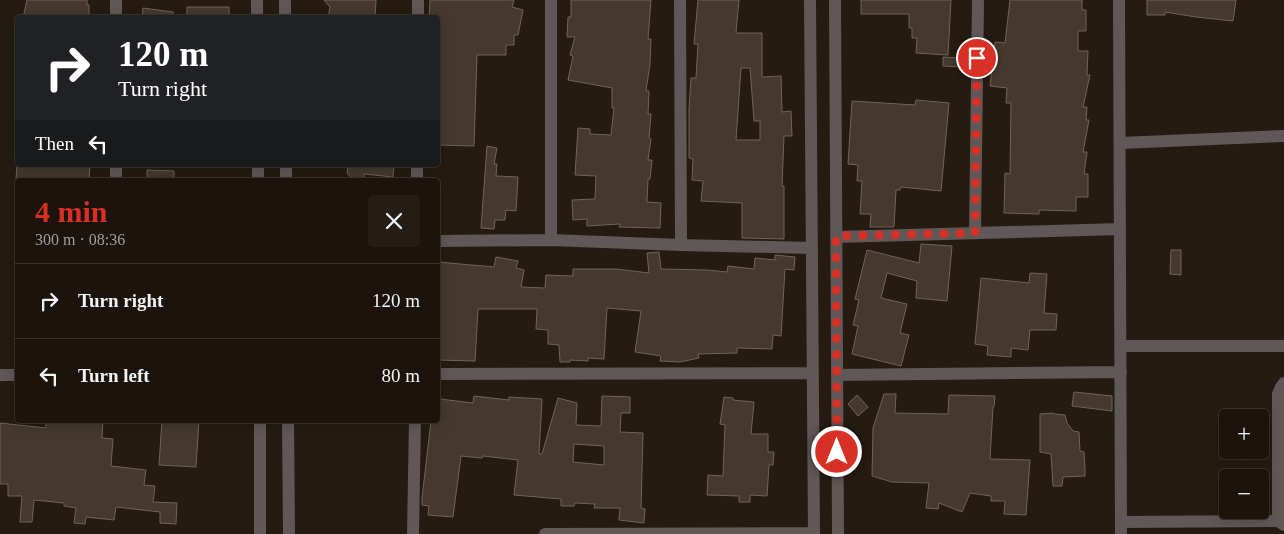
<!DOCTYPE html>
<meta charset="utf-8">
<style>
:root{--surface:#1c140c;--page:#251d15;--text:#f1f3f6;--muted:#a09e9d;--line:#3a332d;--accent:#d93025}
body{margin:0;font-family:Georgia,serif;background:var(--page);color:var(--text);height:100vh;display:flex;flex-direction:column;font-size:19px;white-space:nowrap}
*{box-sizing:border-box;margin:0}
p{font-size:16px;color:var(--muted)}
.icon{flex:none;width:28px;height:28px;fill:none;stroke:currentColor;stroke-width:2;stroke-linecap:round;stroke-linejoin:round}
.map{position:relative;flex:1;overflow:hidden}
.drawer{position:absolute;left:15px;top:178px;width:425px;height:245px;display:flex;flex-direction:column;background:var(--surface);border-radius:5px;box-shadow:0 2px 12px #0003,0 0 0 1px var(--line)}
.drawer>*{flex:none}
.hud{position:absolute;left:15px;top:15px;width:425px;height:152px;border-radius:5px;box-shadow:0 2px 12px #0003,0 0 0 1px var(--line);background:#202124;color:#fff;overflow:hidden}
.tools{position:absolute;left:1219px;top:409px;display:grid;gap:10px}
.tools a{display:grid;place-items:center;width:50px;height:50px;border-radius:5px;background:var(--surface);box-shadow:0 2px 12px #0003,0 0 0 1px var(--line);font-size:25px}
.pin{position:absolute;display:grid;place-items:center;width:42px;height:42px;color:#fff;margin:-21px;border:2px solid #fff;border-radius:50%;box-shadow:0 1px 5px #0007}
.me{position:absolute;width:55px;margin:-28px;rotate:0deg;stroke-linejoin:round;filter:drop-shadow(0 0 4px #0008)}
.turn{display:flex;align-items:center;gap:18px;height:105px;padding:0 20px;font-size:22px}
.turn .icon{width:65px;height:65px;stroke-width:2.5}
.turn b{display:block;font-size:35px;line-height:42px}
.then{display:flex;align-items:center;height:48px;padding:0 20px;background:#0003;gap:10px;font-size:19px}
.round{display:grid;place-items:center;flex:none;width:52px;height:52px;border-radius:5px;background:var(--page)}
.headline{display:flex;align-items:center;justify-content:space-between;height:85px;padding:0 20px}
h1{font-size:30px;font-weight:700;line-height:38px;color:var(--accent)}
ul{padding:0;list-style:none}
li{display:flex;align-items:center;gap:15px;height:75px;padding:0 20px;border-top:1px solid var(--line)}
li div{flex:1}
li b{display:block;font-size:19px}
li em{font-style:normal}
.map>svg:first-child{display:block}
</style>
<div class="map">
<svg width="1284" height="534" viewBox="0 0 1284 534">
<rect width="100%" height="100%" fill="#251b10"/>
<path fill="#45392d" stroke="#716457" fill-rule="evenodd" d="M27,0h60v5h2v13h-66z
M324,0h52l-1,18h-47l2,-11z
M430,0h84l-2,7 11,3 -5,25h-4v10h-8v10h-29l-3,91 -36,-1v-127h-9z
M571,0h80l-3,39h3l-1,25 -4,27h3l-1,23h3l-2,24 2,1 -3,21h4l-2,19h-2l-1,23 14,1 -1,25 -41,-1 1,-3 -33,2v-7l-14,1 -1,-20 23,-1 1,-23 -21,-1 3,-47 12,1v5l21,1 3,-27h-2v-20l-44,-8 5,-24 -3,-1 5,-18h-8l1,-20h3z
M698,0h41l-3,33h26v44l19,-1 1,36 9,-1 1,25h-8l-2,50h2v53l-42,-1v-35l-41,-2 2,-20 -11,-1 1,-21 -4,-1v-49l2,-31h5l2,-34h-4zM741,68h9l4,53h6v19h-24z
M861,0h90l-3,55 -32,-2 1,-15h-5v-10h-3v-14h-48z
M1010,0h72v10h4v21h-8v20h10l-1,24h3l-7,32h4l-1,13h3l-6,32h4l-3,22h4v23h-12v14l-37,-1v4l-35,-1 1,-40 5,1 1,-71h-5l1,-15 -17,-2 5,-44 10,1z
M1147,0h89l-3,21 -37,-4 -31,-5v3h-18z
M187,7h42v11h-42z
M143,8l30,4v6h-31z
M943,57l17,1 -1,9 -16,-1z
M916,100l33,3 -8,88 -40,-4 -1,3h-4l-2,37h-24l1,-13h-11l2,-33h-5l1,-16 -10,-1 4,-63 63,4z
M487,146l10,2 -3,16h3l-1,12 22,1 -2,34 -10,-1 -1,10h-10l-1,9 -13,-1z
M17,165h73l-1,15 -73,-1z
M348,165h46l-1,12 -29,-3v6l-12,-1 -5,-6z
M147,170l27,1v9h-27z
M921,244l31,2 -5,55 -31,-3 1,-17 -30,-8 -6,25 26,6 -7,29 9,2 -8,31 -49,-12 6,-28 -5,-1 6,-25 -4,-1 12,-49 52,13z
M1171,250h10v25l-11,-1z
M659,252l2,17 46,1 20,2 1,-6 26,3 1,-11 20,2v-5l20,2 -1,13 -9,-1 -4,67 -8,-1 -1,14 -35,-1v5l-39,1 1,4 -19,4 -20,-1 1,-5 -26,-4 6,-41 -34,-3 -3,51 -16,-1v3l-18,-1v2h-10l-1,-17 -11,-1v-14l-12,-1 1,-20h-59l-3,52 -37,-1v-98l56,5 2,-10 22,4 -2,7 8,2 -3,17 24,1 1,-13 27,1v-7h43l33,4 -2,-20z
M1030,273l17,1 -3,39 13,1 -1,16h-26l-2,20 -17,-2v9l-24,-2 1,-9 -13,-2 6,-66 48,5z
M1074,392l38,4v15l-40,-5z
M884,394h12l-1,19 53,1 1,-19 46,1 -1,11h-1l-3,52 40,1 -4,55 -22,-1 1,-13h-14v-5l-21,-3 -8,19 -23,-9 -1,6 -12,-1 3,-25 -37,-1 -20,-6 1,-48z
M857,395l11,12 -10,9 -10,-12z
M474,396l35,4v-3l33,2 -3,55h3l16,-56 19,5 -1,22 25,1 1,-30 28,1v16h-9l-1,19 23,1 -2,75 4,1 -1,14 -25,-3 1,-12h-26l1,-4 -20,-1 -1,3h-13v-7l-47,-4 4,-35 -35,-4 -1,2 -21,-2 -8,61 -25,-2 1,-9 -7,-1v-7l9,-77h7l2,-22 33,4zM574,444l30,2v19l-31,-3z
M724,397l9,1v2l21,2 -3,32h17v18h6l-1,13h-4l-2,31 -17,-1v7h-11v-6l-32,-1 1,-20 15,1 2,-51 -5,-1z
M1053,413l2,1 10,1 2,8 6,8 6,1 1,19 4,1 1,18v6l-22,1 -1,9h-9l-2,-32 -11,-2v-38z
M46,420h57l-1,18 11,1 -2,27 35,4 -2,15 11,1 -2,16 24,1 -1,21 -16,-1v-11l-44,-5 -2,13 -28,-3 -1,7 -11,-1 2,-15 -12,-2v-3l-30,-3 -2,22h-12l2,-26h-14v-12h-8v-61l46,5z
M162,420h37l-3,47 -37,-2z"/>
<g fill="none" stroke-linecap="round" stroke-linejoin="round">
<path stroke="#605758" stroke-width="12" d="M116,0v18
M257,0v18
M285,0v18
M551,0v240
M810,0l4,534
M835,0l3,534
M1119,0l2,534
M418,18v-18
M1120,143l164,-7
M116,165v15
M258,165v15
M286,165v15
M417,180v-15
M975,233l3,-233
M836,237l284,-8
M438,241l113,-1 130,5 -1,-245
M681,245l131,3
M1120,346h164
M438,374l375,-1
M0,375h18
M837,375l284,-3
M1284,383l-3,4 -3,7v127l6,4
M260,420v114
M288,420l1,114
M1121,522l157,-1
M413,534l2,-114
M545,534l269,-1"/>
</g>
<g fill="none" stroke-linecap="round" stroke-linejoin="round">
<path stroke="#d93025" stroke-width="9" stroke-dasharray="0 16.2" d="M837,452l-1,-216 139,-3 2,-175"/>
</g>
</svg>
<div class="tools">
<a>+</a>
<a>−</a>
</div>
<div class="pin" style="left:977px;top:58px;background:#d93025"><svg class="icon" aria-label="arrive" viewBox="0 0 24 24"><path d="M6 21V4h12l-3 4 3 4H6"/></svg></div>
<svg class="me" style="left:837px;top:452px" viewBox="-20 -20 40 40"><circle r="17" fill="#d93025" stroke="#fff" stroke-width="3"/><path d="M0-11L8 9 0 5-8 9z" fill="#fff"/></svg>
<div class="hud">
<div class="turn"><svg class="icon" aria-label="right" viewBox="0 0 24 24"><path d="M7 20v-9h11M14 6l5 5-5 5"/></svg><div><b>120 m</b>Turn right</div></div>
<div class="then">Then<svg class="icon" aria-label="left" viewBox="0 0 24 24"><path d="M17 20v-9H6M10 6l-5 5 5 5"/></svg></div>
</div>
<section class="drawer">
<div class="headline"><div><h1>4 min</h1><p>300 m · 08:36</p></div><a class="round"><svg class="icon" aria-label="close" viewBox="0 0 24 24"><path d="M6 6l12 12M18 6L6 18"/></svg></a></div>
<ul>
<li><svg class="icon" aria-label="right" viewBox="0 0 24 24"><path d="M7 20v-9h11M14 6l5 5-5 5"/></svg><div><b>Turn right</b></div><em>120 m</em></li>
<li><svg class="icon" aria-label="left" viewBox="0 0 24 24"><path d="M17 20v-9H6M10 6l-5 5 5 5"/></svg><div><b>Turn left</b></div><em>80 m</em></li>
</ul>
</section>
</div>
